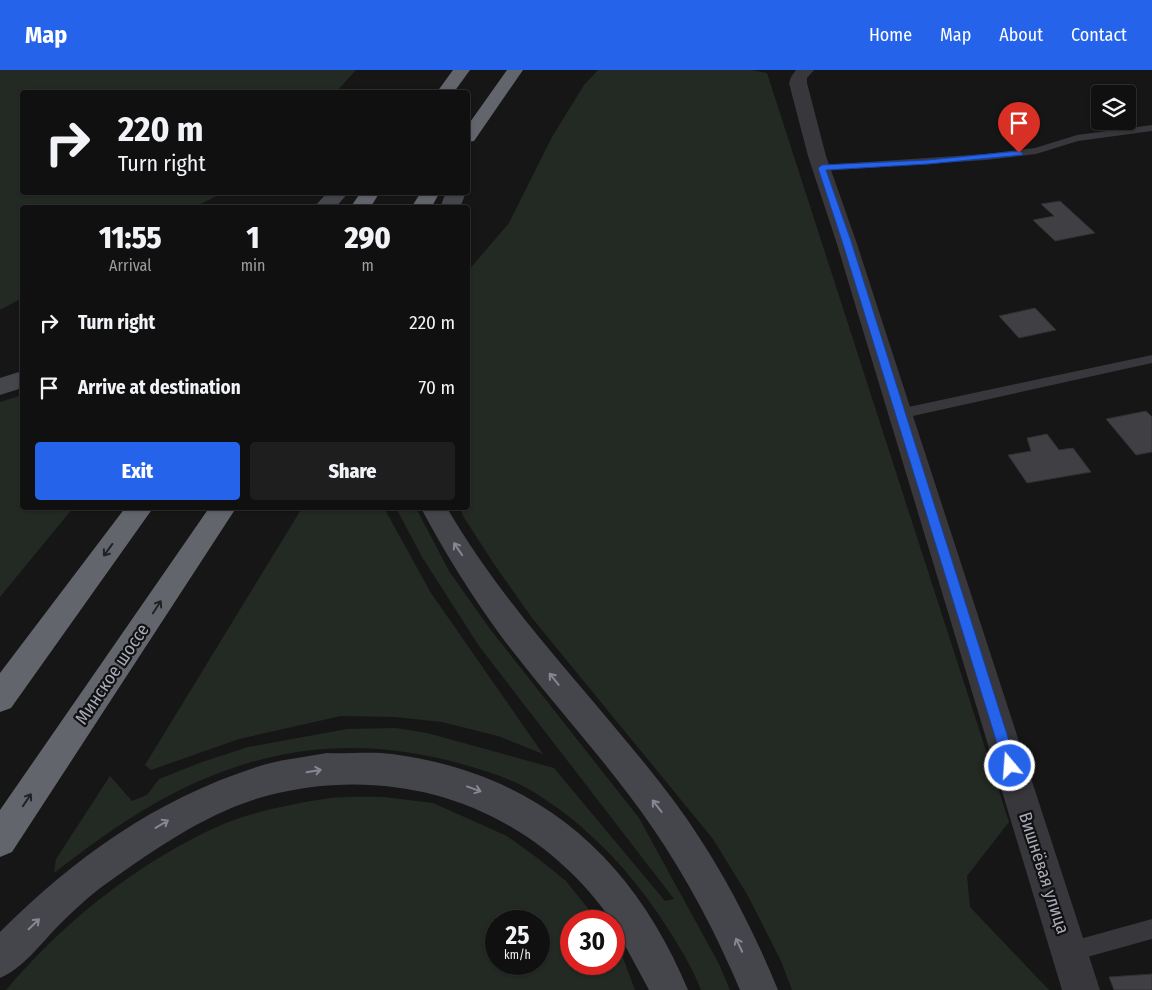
<!DOCTYPE html>
<meta charset="utf-8">
<style>
:root{--surface:#101011;--page:#1e1e1f;--text:#f1f3f6;--muted:#9c9d9f;--line:#303031;--accent:#2563eb}
body{margin:0;font-family:"Fira Sans Condensed",sans-serif;background:var(--page);color:var(--text);height:100vh;display:flex;flex-direction:column;font-size:19px;white-space:nowrap}
*{box-sizing:border-box;margin:0}
p{font-size:16px;color:var(--muted)}
.icon{flex:none;width:28px;height:28px;fill:none;stroke:currentColor;stroke-width:2;stroke-linecap:round;stroke-linejoin:round}
.map{position:relative;flex:1;overflow:hidden}
.side{position:absolute;left:20px;top:135px;width:450px;height:305px;display:flex;flex-direction:column;background:var(--surface);border-radius:5px;box-shadow:0 1px 4px #0004,0 0 0 1px var(--line)}
.side>*{flex:none}
.top-card{position:absolute;left:20px;top:20px;width:450px;height:105px;border-radius:5px;box-shadow:0 1px 4px #0004,0 0 0 1px var(--line);background:#101011;color:var(--text);overflow:hidden}
.buttons{position:absolute;left:1091px;top:15px;display:grid;gap:10px}
.buttons a{display:grid;place-items:center;width:45px;height:45px;border-radius:5px;background:var(--surface);box-shadow:0 1px 4px #0004,0 0 0 1px var(--line);font-size:25px}
.speed{position:absolute;left:485px;top:840px;display:flex;gap:10px;font-size:25px;font-weight:700;text-align:center}
.speed>*{display:grid;place-content:center;width:65px;height:65px;border-radius:50%;background:var(--surface);box-shadow:0 1px 4px #0004,0 0 0 1px var(--line);line-height:1}
.speed small{font-size:12px;font-weight:400}
.speed .limit{border:8px solid #d22;background:#fff;color:#111}
.pin{position:absolute;display:grid;place-items:center;width:42px;height:42px;color:#fff;margin:-51px -21px;border-radius:50% 50% 50% 0;rotate:-45deg;box-shadow:0 0 5px #0007}
.pin .icon{rotate:45deg}
.me{position:absolute;width:55px;margin:-28px;rotate:342deg;stroke-linejoin:round;filter:drop-shadow(0 0 4px #0008)}
.turn{display:flex;align-items:center;gap:18px;height:105px;padding:0 15px;font-size:22px}
.turn .icon{width:65px;height:65px;stroke-width:2.5}
.turn b{display:block;font-size:35px;line-height:42px}
.eta{display:flex;justify-content:space-evenly;align-items:center;height:85px;text-align:center}
.eta b{font-size:30px;font-weight:800;line-height:35px}
.primary-button{display:flex;gap:10px;margin-top:auto;padding:10px 15px}
.primary-button a{flex:1;height:58px;border-radius:5px;background:var(--accent);color:#fff;font-size:20px;font-weight:800;line-height:58px;text-align:center}
.primary-button a+a{background:var(--page);color:var(--text)}
ul{padding:0;list-style:none}
li{display:flex;align-items:center;gap:15px;height:65px;padding:0 15px}
li div{flex:1}
li b{display:block;font-size:19px}
li em{font-style:normal}
header{display:flex;align-items:center;gap:30px;box-sizing:border-box;height:70px;padding:0 25px;background:var(--accent);color:#fff}
header strong{font-size:24px}
nav{display:flex;gap:28px;margin-inline-start:auto;font-size:18px}
.map>svg:first-child{display:block}
</style>
<header>
<strong>Map</strong>
<nav><a>Home</a><a>Map</a><a>About</a><a>Contact</a></nav>
</header>
<div class="map">
<svg width="1152" height="920" viewBox="0 0 1152 920">
<rect width="100%" height="100%" fill="#161617"/>
<path fill="#222a23" fill-rule="evenodd" d="M0,0h356l-20,22h-314v100l201,1 -29,14 -172,1v90l-22,12z
M598,0h153l16,3 242,749 -42,54 3,31 79,83h-257l-11,-29 -33,-65 -35,-57 -181,-221 -38,-54 -31,-48 -3,-8h8v-237l41,-48 43,-86 32,-52z
M22,325v113h51l-73,89v-195z
M302,438h82l47,85 112,161 -45,-18 -56,-14 -47,-5 -54,-1 -102,23 -88,31 -6,-5z
M396,438h20l33,63 41,58 149,189 80,146 11,26h-29c-10,-26 -27,-52 -42,-75 -32,-47 -71,-88 -119,-119 -21,-14 -44,-22 -68,-29 -68,-21 -140,-26 -209,-8 -82,21 -143,63 -209,114l2,-14 54,-83 22,25 15,-6 12,-16 43,-17 46,-15 99,-18 49,-1 31,5 127,35 111,133 9,-2 -195,-253 -57,-89z
M384,727l49,6 74,33 33,24 26,21 32,40h-27v43h43v-19l9,13 12,32h-629c57,-67 125,-122 204,-160 35,-17 76,-25 114,-31 19,-3 41,-2 60,-2zM496,851h43v43h-43z"/>
<path fill="#404044" stroke="#303033" d="M1060,131l35,32 -40,8 -22,-21 21,-4 -13,-12z
M1035,238l21,22 -37,8 -20,-22z
M1146,341l6,6v35l-16,3 -30,-36z
M1047,364l12,16 14,-2 18,24 -64,11 -19,-28 23,-4 -4,-13z
M1152,904v16h-38l-5,-13z"/>
<g fill="none" stroke-linecap="round" stroke-linejoin="round">
<path fill="#37373c" fill-rule="evenodd" d="M1152,55v6l-74,10 -42,13 -50,6 -164,11 -5,-3 5,-3 164,-11 49,-6 42,-13z
M1152,285v8l-253,56 -5,-2 -2,-3 2,-3 5,-2z
M1152,849v20l-83,23 -7,-3 -3,-7 3,-7 7,-3z"/>
<path fill="#37373c" fill-rule="evenodd" d="M796,0h18l-7,8v5l19,73 30,85 244,749h-38l-226,-749 -28,-85 -19,-73 2,-6z"/>
<path fill="#45464c" fill-rule="evenodd" d="M328,122h21l-14,16h-22z
M446,122h20l-6,16h-20z
M22,301v17l-22,7v-17z
M421,438h26c63,108 152,193 227,293 43,58 77,123 104,189h-38c-24,-57 -53,-112 -88,-163 -46,-67 -102,-126 -151,-191 -30,-41 -56,-83 -80,-128z
M327,683c21,1 44,-2 65,1 145,19 241,103 296,236h-39l-35,-65v-4h-2c-80,-114 -212,-160 -346,-125 -58,16 -108,51 -156,85 -19,13 -38,31 -54,47 -17,18 -33,40 -56,50v-46c76,-76 159,-135 263,-167 21,-6 43,-8 64,-12z"/>
<path fill="#63656d" fill-rule="evenodd" d="M453,0h17l-16,22h-17z
M507,0h16l-49,71 -6,1v-17z
M361,122h19l-10,16h-20z
M421,122h19l-9,16h-20z
M125,438h28l-142,200 -11,4v-39z
M209,438h27l-224,344 -12,5v-47z"/>
</g>
<defs><path id="oneway-shaft" d="M-6 0H5M1.5-3L5.5 0L1.5 3" fill="none" stroke-width="1.6" stroke-linecap="round" stroke-linejoin="round" transform="scale(1.25)"/></defs>
<g stroke="#858892">
<use href="#oneway-shaft" transform="translate(458 479) rotate(-124)"/>
<use href="#oneway-shaft" transform="translate(554 609) rotate(-129)"/>
<use href="#oneway-shaft" transform="translate(314 701) rotate(-10)"/>
<use href="#oneway-shaft" transform="translate(474 719) rotate(20)"/>
<use href="#oneway-shaft" transform="translate(657 736) rotate(-128)"/>
<use href="#oneway-shaft" transform="translate(162 754) rotate(-31)"/>
<use href="#oneway-shaft" transform="translate(34 854) rotate(-44)"/>
<use href="#oneway-shaft" transform="translate(739 875) rotate(-115)"/>
</g>
<g stroke="#212224">
<use href="#oneway-shaft" transform="translate(108 480) rotate(126)"/>
<use href="#oneway-shaft" transform="translate(157 537) rotate(-57)"/>
<use href="#oneway-shaft" transform="translate(27 730) rotate(-56)"/>
</g>
<path fill="#2563eb" stroke="#184099" d="M1019,81l4,2 -1,2 -94,9 -102,6 25,71 166,525 -2,5 -5,2 -4,-2 -2,-5 -162,-525 -24,-73 4,-3 106,-5z"/>
<g text-anchor="middle" stroke-width="4.5" stroke-linejoin="round" paint-order="stroke">
<g font-size="18" fill="#a8abb7" stroke="#111112">
<text transform="translate(112 604) rotate(-56)" y="6">Минское шоссе</text>
<text transform="translate(1044 803) rotate(72)" y="6">Вишнёвая улица</text>
</g>
</g>
</svg>
<div class="buttons">
<a><svg class="icon" aria-label="layers" viewBox="0 0 24 24"><path d="M12 4l9 5-9 5-9-5zM3 14l9 5 9-5"/></svg></a>
</div>
<div class="speed"><div>25<small>km/h</small></div><div class="limit">30</div></div>
<div class="pin" style="left:1019px;top:83px;background:#d93025"><svg class="icon" aria-label="arrive" viewBox="0 0 24 24"><path d="M6 21V4h12l-3 4 3 4H6"/></svg></div>
<svg class="me" style="left:1010px;top:696px" viewBox="-20 -20 40 40"><circle r="17" fill="#2563eb" stroke="#fff" stroke-width="3"/><path d="M0-11L8 9 0 5-8 9z" fill="#fff"/></svg>
<div class="top-card">
<div class="turn"><svg class="icon" aria-label="right" viewBox="0 0 24 24"><path d="M7 20v-9h11M14 6l5 5-5 5"/></svg><div><b>220 m</b>Turn right</div></div>
</div>
<section class="side">
<div class="eta">
<div><b>11:55</b><p>Arrival</p></div>
<div><b>1</b><p>min</p></div>
<div><b>290</b><p>m</p></div>
</div>
<ul>
<li><svg class="icon" aria-label="right" viewBox="0 0 24 24"><path d="M7 20v-9h11M14 6l5 5-5 5"/></svg><div><b>Turn right</b></div><em>220 m</em></li>
<li><svg class="icon" aria-label="arrive" viewBox="0 0 24 24"><path d="M6 21V4h12l-3 4 3 4H6"/></svg><div><b>Arrive at destination</b></div><em>70 m</em></li>
</ul>
<div class="primary-button"><a>Exit</a><a>Share</a></div>
</section>
</div>
